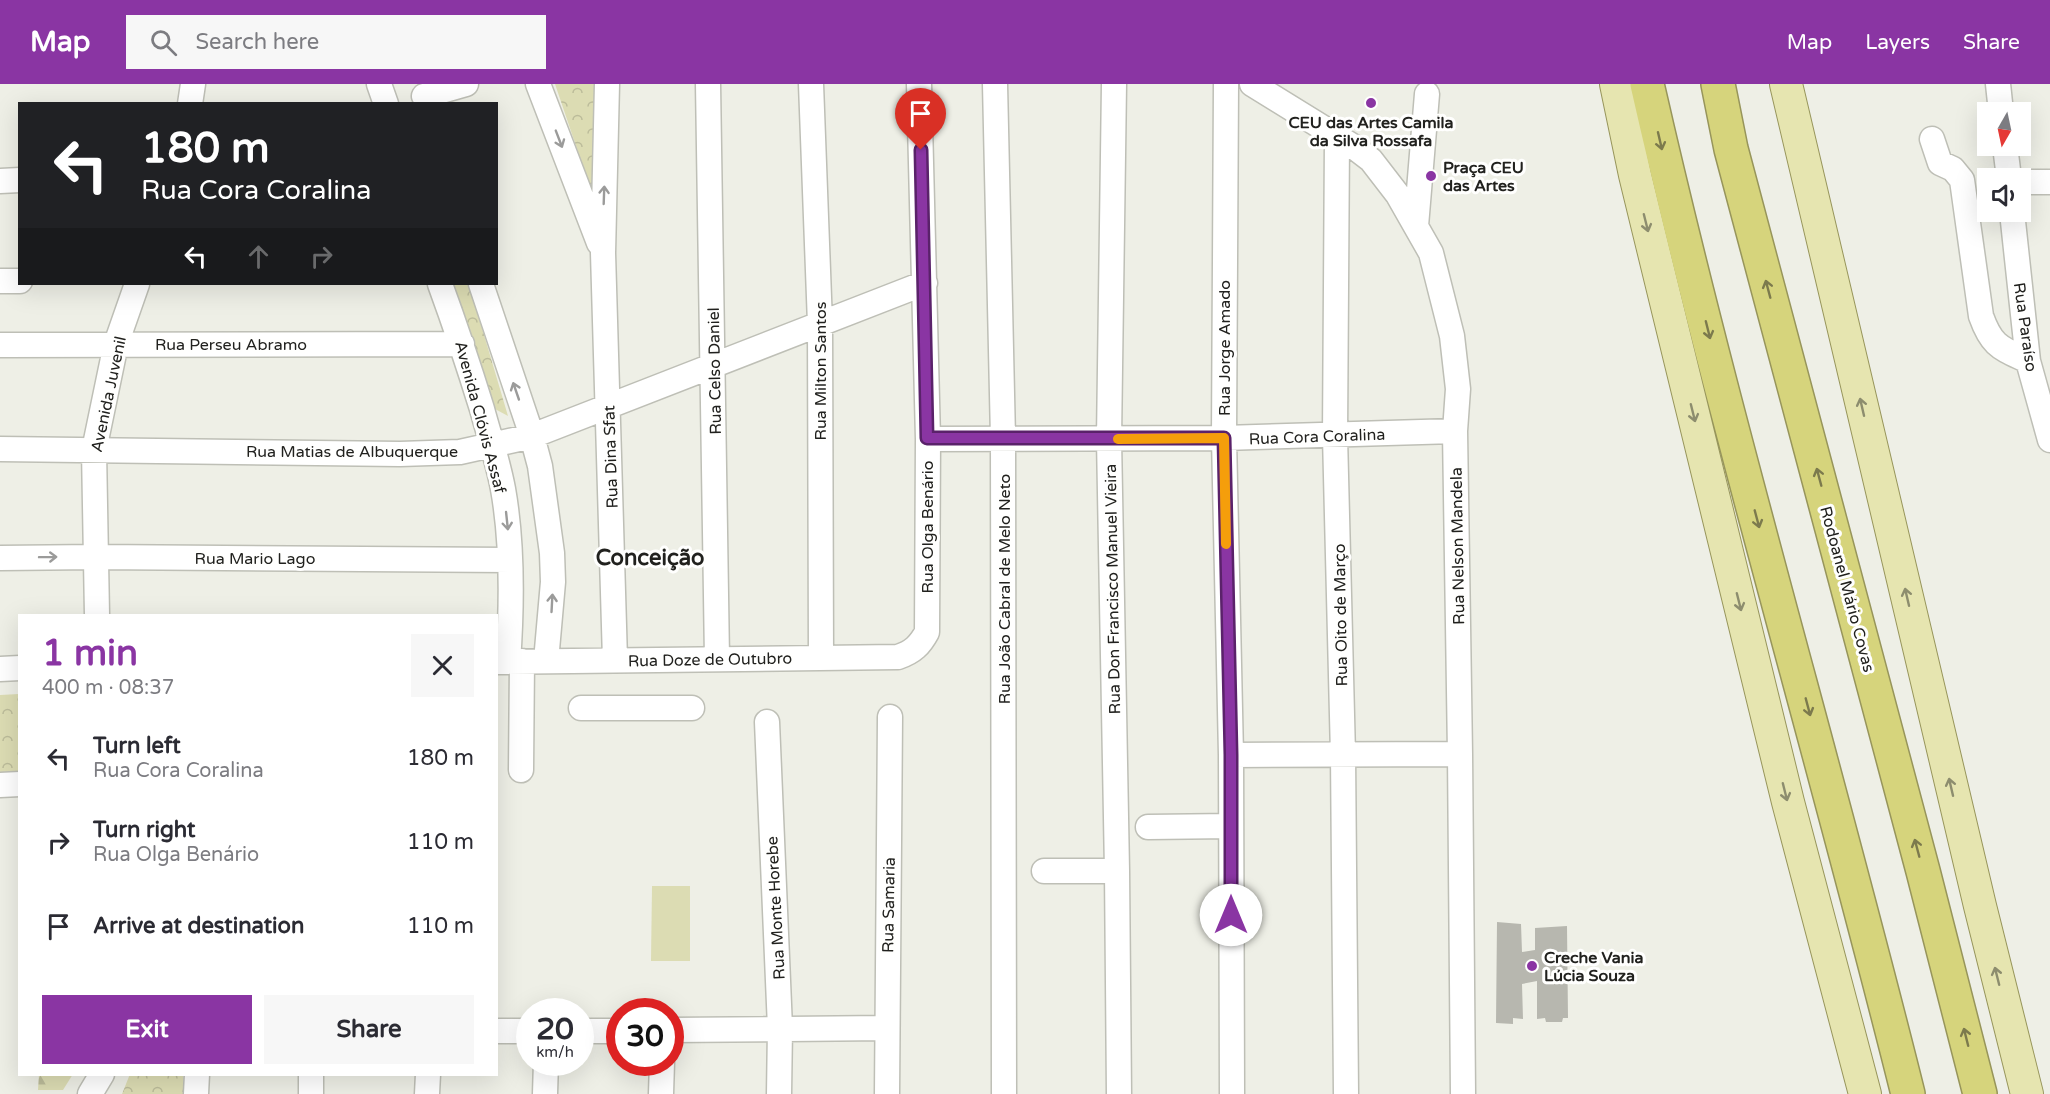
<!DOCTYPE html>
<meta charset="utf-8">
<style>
:root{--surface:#fff;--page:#f7f7f7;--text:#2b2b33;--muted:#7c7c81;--accent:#8a35a3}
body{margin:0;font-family:"Varela Round",sans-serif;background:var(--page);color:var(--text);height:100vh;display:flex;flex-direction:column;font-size:22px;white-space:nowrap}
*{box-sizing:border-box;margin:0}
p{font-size:20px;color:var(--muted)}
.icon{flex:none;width:33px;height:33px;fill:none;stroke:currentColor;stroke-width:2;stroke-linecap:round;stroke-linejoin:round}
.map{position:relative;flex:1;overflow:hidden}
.side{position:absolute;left:18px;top:530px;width:480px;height:462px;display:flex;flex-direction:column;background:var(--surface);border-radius:0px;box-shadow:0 6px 24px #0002}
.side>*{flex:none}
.guide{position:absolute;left:18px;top:18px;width:480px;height:183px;border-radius:0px;box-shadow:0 6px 24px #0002;background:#202124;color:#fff;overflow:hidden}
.needle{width:39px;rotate:189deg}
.buttons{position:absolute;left:1977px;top:18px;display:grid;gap:12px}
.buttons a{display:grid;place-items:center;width:54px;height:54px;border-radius:0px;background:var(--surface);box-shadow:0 6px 24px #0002;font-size:30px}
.speed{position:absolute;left:516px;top:914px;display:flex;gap:12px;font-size:30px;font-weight:700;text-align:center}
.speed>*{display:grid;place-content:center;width:78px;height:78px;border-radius:50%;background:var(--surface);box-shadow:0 6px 24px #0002;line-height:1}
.speed small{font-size:15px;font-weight:400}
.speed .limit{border:9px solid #d22;background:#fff;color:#111}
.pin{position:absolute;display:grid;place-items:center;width:51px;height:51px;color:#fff;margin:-62px -26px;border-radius:50% 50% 50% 0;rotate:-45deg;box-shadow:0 0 6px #0007}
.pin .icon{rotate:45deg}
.me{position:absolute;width:66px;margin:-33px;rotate:0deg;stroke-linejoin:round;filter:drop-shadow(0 0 4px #0008)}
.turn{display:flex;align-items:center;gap:21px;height:126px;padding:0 24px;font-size:27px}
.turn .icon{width:78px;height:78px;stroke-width:2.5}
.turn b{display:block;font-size:42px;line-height:51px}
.lanes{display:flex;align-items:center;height:57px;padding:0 24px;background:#0003;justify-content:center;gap:30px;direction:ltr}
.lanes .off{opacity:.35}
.round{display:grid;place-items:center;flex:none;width:63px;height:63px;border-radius:0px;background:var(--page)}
.overview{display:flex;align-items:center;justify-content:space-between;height:102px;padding:0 24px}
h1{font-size:36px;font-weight:800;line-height:45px;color:var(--accent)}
.action{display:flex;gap:12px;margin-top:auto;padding:12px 24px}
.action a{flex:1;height:69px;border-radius:0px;background:var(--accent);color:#fff;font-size:24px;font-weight:800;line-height:69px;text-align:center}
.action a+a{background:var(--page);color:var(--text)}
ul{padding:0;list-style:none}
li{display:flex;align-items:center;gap:18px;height:84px;padding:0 24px}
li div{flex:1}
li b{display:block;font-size:22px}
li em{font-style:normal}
header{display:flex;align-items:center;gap:36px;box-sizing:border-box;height:84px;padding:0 30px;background:var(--accent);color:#fff}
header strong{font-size:28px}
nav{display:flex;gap:33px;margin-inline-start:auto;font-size:21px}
.search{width:420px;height:54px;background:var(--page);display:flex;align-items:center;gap:15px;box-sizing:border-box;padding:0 21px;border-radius:0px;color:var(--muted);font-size:22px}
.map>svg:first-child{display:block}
</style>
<header>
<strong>Map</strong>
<div class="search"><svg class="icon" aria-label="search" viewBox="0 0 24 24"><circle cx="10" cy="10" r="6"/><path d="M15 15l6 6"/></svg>Search here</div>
<nav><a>Map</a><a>Layers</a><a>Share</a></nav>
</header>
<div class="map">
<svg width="2050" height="1010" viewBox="0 0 2050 1010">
<defs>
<pattern id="forest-firs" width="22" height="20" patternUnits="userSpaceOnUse" patternTransform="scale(1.5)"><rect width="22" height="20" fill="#dcdcb3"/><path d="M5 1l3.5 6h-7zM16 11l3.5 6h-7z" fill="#bcbc9a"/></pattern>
<pattern id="park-crowns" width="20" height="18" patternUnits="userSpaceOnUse" patternTransform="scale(1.5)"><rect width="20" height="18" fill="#dcdcb3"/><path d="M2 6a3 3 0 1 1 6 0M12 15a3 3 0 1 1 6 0" fill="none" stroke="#bcbc9a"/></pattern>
</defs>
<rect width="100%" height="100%" fill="#eeefe6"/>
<path fill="#dcdcb3" d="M652,802h38v75h-39z"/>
<path fill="url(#forest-firs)" d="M39,990h34l-10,16h-25z"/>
<path fill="url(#park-crowns)" d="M555,0h41v121z
M454,200h15l39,132 -13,-7z
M19,610v83l-19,1v-83z
M130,990h53l1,20h-62z"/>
<path fill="#b7b7af" d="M1497,838l24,2 1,28 13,-2v-22l32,-2 1,92h-5l-1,4h-16l-1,-4 -8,1v-38l-15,3 1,35 -10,-1v6l-17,-1z"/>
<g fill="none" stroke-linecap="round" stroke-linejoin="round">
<g stroke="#bebfb6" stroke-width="27">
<path id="minor" d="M379,0l7,20
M538,0l61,159
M607,0l-4,169 12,407
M708,0l9,575
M811,0l9,240 1,333
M995,0l8,354 1,656
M1114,0l-5,355 8,432 2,223
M1226,0l-2,354 7,317 1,339
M1252,0l102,63 17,13 27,35 33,58 21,83 6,53 -3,42 5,323 3,340
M1998,0l3,28
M424,12l42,-12
M190,20l3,-20
M1337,53l-2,299 8,319 3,339
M1932,55l8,24 13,6 9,11 19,136c11,31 20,32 47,45
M2005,62l4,32
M0,97l20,-1
M2020,98h30
M2012,128l16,149 22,79
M1416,142l11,-132
M0,197h20
M440,200c15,41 29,83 42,125 7,26 16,53 21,80 10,56 9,116 5,173
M481,200l51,152 8,30 12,87 1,29 -7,79
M0,261l462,-1
M928,355l296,-1 231,-7
M0,365l400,5 60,-2 72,-16 393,-153
M0,474l96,-1 413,3
M97,531l-3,-165 22,-106 21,-60
M496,578l402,-5c15,-5 22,-12 29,-25l1,-193 -9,-355
M0,585l20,-1
M581,624h111
M767,638l13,306 -1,66
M1231,671l229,-1
M521,686l1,-109
M0,701l20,-1
M1148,743l83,-1
M1044,787h73
M670,946l216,-2
M496,947h34
M580,947h40
M90,1010l12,-20
M196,1010l1,-20
M311,1010v-20
M427,1010l1,-20
M545,1010l1,-32
M661,1010l1,-32
M887,1010l3,-377"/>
</g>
<g stroke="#97955b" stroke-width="34">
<path id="major" d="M1616,0l19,91 153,627 77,292
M1786,0l194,822 47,188"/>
</g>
<g stroke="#97955b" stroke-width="36">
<path id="highway" d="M1647,0c77,339 177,673 261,1010
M1718,0l13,65 192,722 57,223"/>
</g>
<use href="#minor" stroke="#fff" stroke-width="24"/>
<use href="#major" stroke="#e6e5b0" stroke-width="32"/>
<use href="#highway" stroke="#d6d47c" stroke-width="33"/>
</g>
<defs><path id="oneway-shaft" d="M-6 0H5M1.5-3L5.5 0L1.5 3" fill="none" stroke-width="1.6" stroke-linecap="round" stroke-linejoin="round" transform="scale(1.5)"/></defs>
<g stroke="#9b9b9a">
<use href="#oneway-shaft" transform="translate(559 55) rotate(69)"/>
<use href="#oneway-shaft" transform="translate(604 111) rotate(-88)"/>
<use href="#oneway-shaft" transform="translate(516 307) rotate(-109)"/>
<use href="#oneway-shaft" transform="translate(507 437) rotate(84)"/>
<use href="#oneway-shaft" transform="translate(48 473) rotate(-1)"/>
<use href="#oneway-shaft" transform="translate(552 519) rotate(-87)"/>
</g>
<g stroke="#7c7a4d">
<use href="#oneway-shaft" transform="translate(1660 57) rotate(77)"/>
<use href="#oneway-shaft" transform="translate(1768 205) rotate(-105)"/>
<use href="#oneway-shaft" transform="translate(1708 246) rotate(76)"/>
<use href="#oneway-shaft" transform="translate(1819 393) rotate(-105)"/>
<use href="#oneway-shaft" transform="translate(1757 435) rotate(75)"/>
<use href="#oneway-shaft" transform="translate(1808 623) rotate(75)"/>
<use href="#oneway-shaft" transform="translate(1917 764) rotate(-105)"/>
<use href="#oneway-shaft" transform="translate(1966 953) rotate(-104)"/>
</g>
<g stroke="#8d8d6e">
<use href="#oneway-shaft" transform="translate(1646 139) rotate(76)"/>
<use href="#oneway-shaft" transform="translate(1862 323) rotate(-103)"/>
<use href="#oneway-shaft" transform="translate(1693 329) rotate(76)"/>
<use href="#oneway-shaft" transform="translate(1907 513) rotate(-103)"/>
<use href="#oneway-shaft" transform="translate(1739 518) rotate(76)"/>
<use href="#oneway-shaft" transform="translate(1951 703) rotate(-103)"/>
<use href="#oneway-shaft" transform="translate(1785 708) rotate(76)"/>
<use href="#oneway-shaft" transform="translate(1997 892) rotate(-104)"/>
</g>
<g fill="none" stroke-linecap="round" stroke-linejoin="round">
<g stroke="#5a226a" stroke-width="15">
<path id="route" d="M921,66l6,288h297l7,317v160"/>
</g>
<use href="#route" stroke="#8a35a3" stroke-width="10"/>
<path stroke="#f59e0b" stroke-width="10" d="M1118,355l106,-1 2,106"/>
</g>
<g fill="#8a35a3" stroke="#fffffe" stroke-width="2">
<circle cx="1371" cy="19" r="6"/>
<circle cx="1431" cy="92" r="6"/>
<circle cx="1532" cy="882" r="6"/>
</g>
<g text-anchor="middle" stroke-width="6" stroke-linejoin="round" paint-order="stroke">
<g font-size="16" font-weight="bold" fill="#21211e" stroke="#fffffe" text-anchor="start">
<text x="1371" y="44" text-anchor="middle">CEU das Artes Camila<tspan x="1371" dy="18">da Silva Rossafa</tspan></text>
<text x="1443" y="89">Praça CEU<tspan x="1443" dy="18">das Artes</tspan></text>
<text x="1544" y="879">Creche Vania<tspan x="1544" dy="18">Lúcia Souza</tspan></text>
</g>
<g font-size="16" fill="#21211e" stroke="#fffffe">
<text transform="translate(2026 243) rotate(82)" y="6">Rua Paraíso</text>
<text x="231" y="266">Rua Perseu Abramo</text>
<text transform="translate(1224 264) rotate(-90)" y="6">Rua Jorge Amado</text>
<text transform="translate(714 287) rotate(-91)" y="6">Rua Celso Daniel</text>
<text transform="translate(820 287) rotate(-90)" y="6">Rua Milton Santos</text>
<text transform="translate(108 310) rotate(-78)" y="6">Avenida Juvenil</text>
<text transform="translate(481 333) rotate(75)" y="6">Avenida Clóvis Assaf</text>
<text transform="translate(1317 352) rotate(-2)" y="6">Rua Cora Coralina</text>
<text x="352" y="373">Rua Matias de Albuquerque</text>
<text transform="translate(610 373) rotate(-92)" y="6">Rua Dina Sfat</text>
<text transform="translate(927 443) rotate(-90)" y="6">Rua Olga Benário</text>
<text transform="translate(1457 462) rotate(-91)" y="6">Rua Nelson Mandela</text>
<text x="255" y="480">Rua Mario Lago</text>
<text transform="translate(1004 505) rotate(-90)" y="6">Rua João Cabral de Melo Neto</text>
<text transform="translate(1112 505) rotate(-91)" y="6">Rua Don Francisco Manuel Vieira</text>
<text transform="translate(1848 505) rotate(75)" y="6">Rodoanel Mário Covas</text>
<text transform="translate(1340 531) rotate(-91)" y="6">Rua Oito de Março</text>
<text transform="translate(710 575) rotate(-1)" y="6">Rua Doze de Outubro</text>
<text transform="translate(888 821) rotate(-89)" y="6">Rua Samaria</text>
<text transform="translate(775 824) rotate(-93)" y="6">Rua Monte Horebe</text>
</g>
<g font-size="22" font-weight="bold" fill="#21211e" stroke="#fffffe">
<text x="650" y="481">Conceição</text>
</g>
</g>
</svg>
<div class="buttons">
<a><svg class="needle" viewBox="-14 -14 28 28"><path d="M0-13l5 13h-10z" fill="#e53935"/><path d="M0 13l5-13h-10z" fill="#7c7c81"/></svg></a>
<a><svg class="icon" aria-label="sound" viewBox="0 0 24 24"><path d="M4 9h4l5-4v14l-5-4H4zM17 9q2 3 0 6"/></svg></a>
</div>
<div class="speed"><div>20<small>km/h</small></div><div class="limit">30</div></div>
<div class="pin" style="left:921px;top:66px;background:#d93025"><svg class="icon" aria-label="arrive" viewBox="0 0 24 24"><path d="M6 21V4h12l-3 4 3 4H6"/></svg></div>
<svg class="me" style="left:1231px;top:831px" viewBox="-20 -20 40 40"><circle r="19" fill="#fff"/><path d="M0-13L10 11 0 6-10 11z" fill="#8a35a3"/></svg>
<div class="guide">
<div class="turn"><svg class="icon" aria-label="left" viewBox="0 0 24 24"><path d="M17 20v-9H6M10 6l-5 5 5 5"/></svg><div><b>180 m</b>Rua Cora Coralina</div></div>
<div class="lanes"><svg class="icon" aria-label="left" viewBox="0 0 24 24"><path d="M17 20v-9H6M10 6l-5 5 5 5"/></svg><svg class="icon off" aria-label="ahead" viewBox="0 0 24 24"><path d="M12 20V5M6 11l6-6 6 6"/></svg><svg class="icon off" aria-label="right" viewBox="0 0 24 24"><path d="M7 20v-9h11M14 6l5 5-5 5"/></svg></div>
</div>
<section class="side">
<div class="overview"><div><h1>1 min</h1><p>400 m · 08:37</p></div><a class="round"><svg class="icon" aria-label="close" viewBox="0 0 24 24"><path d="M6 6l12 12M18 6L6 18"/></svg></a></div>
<ul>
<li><svg class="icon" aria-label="left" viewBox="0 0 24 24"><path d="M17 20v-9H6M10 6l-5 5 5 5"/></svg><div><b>Turn left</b><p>Rua Cora Coralina</p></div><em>180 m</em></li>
<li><svg class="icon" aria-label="right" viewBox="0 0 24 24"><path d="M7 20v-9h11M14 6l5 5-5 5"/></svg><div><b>Turn right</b><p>Rua Olga Benário</p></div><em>110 m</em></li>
<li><svg class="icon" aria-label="arrive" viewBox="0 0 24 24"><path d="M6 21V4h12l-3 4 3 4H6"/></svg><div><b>Arrive at destination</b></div><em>110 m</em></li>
</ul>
<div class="action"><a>Exit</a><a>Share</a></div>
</section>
</div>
